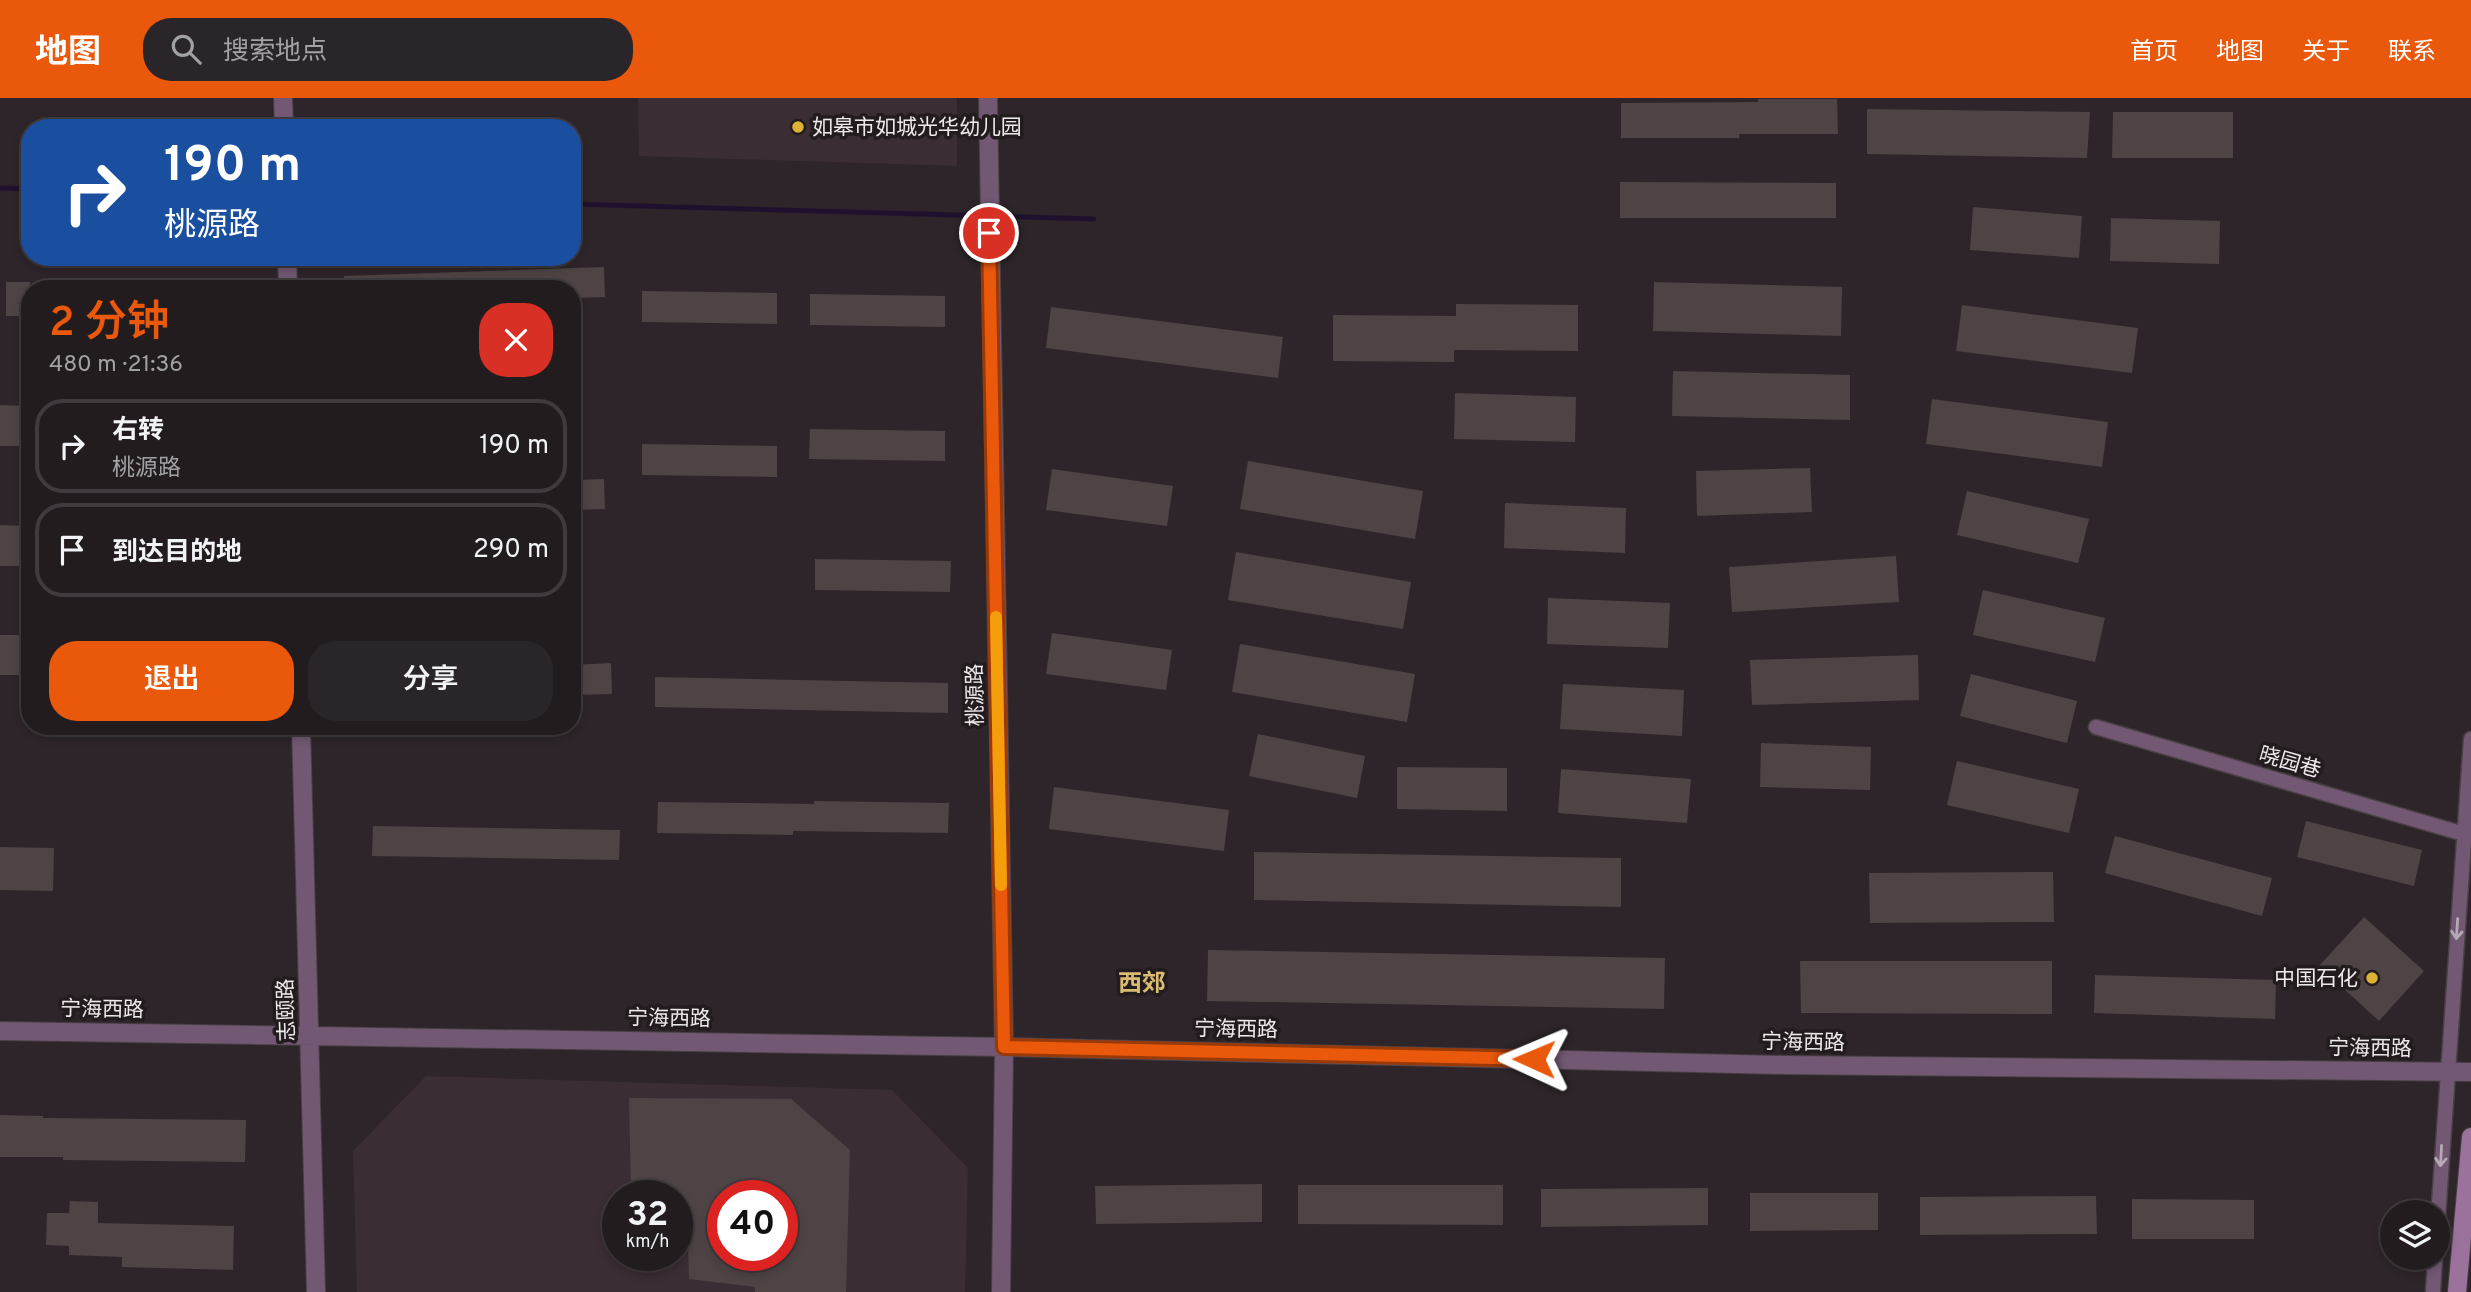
<!DOCTYPE html>
<html lang="zh">
<meta charset="utf-8">
<style>
:root{--surface:#221c1f;--page:#2a2528;--text:#f1f3f6;--muted:#a2a1a4;--line:#3f3a3d;--accent:#ea580c}
body{margin:0;font-family:Overpass,"Noto Sans SC",sans-serif;background:var(--page);color:var(--text);height:100vh;display:flex;flex-direction:column;font-size:26px;white-space:nowrap}
*{box-sizing:border-box;margin:0}
p{font-size:23px;color:var(--muted)}
.icon{flex:none;width:38px;height:38px;fill:none;stroke:currentColor;stroke-width:2;stroke-linecap:round;stroke-linejoin:round}
.map{position:relative;flex:1;overflow:hidden}
.drawer{position:absolute;left:21px;top:182px;width:560px;height:455px;display:flex;flex-direction:column;background:var(--surface);border-radius:28px;box-shadow:0 4px 10px #0003,0 0 0 2px var(--line)}
.drawer>*{flex:none}
.banner{position:absolute;left:21px;top:21px;width:560px;height:147px;border-radius:28px;box-shadow:0 4px 10px #0003,0 0 0 2px var(--line);background:#1a4fa0;color:#fff;overflow:hidden}
.fabs{position:absolute;left:2380px;top:1102px;display:grid;gap:14px}
.fabs a{display:grid;place-items:center;width:70px;height:70px;border-radius:50%;background:var(--surface);box-shadow:0 4px 10px #0003,0 0 0 2px var(--line);font-size:35px}
.speed{position:absolute;left:602px;top:1082px;display:flex;gap:14px;font-size:35px;font-weight:700;text-align:center}
.speed>*{display:grid;place-content:center;width:91px;height:91px;border-radius:50%;background:var(--surface);box-shadow:0 4px 10px #0003,0 0 0 2px var(--line);line-height:1}
.speed small{font-size:18px;font-weight:400}
.speed .limit{border:10px solid #d22;background:#fff;color:#111}
.pin{position:absolute;display:grid;place-items:center;width:60px;height:60px;color:#fff;margin:-30px;border:4px solid #fff;border-radius:50%;box-shadow:0 2px 7px #0007}
.me{position:absolute;width:77px;margin:-38px;rotate:271deg;stroke-linejoin:round;filter:drop-shadow(0 0 5px #0008)}
.turn{display:flex;align-items:center;gap:24px;height:147px;padding:0 28px;font-size:32px}
.turn .icon{width:91px;height:91px;stroke-width:2.5}
.turn b{display:block;font-size:49px;line-height:60px}
.round{display:grid;place-items:center;flex:none;width:74px;height:74px;border-radius:28px;background:var(--page)}
.summary{display:flex;align-items:center;justify-content:space-between;height:119px;padding:0 28px}
h1{font-size:42px;font-weight:600;line-height:52px;color:var(--accent)}
.action{display:flex;gap:14px;margin-top:auto;padding:14px 28px}
.action a{flex:1;height:80px;border-radius:28px;background:var(--accent);color:#fff;font-size:28px;font-weight:600;line-height:80px;text-align:center}
.action a+a{background:var(--page);color:var(--text)}
ul{padding:0;list-style:none}
li{display:flex;align-items:center;gap:21px;height:94px;margin:0 14px 10px;padding:0 14px;border:4px solid var(--line);border-radius:28px}
li div{flex:1}
li b{display:block;font-size:26px}
li em{font-style:normal}
header{display:flex;align-items:center;gap:42px;box-sizing:border-box;height:98px;padding:0 35px;background:var(--accent);color:#fff}
header strong{font-size:33px}
nav{display:flex;gap:38px;margin-inline-start:auto;font-size:24px}
.search{width:490px;height:63px;background:var(--page);display:flex;align-items:center;gap:18px;box-sizing:border-box;padding:0 24px;border-radius:28px;color:var(--muted);font-size:26px}
.map>svg:first-child{display:block}
</style>
<header>
<strong>地图</strong>
<div class="search"><svg class="icon" aria-label="search" viewBox="0 0 24 24"><circle cx="10" cy="10" r="6"/><path d="M15 15l6 6"/></svg>搜索地点</div>
<nav><a>首页</a><a>地图</a><a>关于</a><a>联系</a></nav>
</header>
<div class="map">
<svg width="2471" height="1194" viewBox="0 0 2471 1194">
<rect width="100%" height="100%" fill="#2d2529"/>
<path fill="#3a2d34" fill-rule="evenodd" d="M638,0h319v68l-318,-10z
M426,978l466,14 76,78 -3,124h-608l-4,-141zM618,1097h59v60h-59zM723,1097h59v60h-59z"/>
<g fill="none" stroke-linecap="round" stroke-linejoin="round">
<path stroke="#1f112d" stroke-width="5" d="M0,90l30,1
M572,106l522,15"/>
</g>
<path fill="#4e4445" fill-rule="evenodd" d="M1758,1h79l1,35h-99v4h-118v-35l137,-1z
M1867,11l223,3 -3,46 -220,-4z
M2113,14h120v46h-121z
M1620,84l216,1v35h-216z
M1973,109l109,9 -3,42 -109,-8z
M2111,120l109,3 -1,43 -109,-3z
M604,169l1,30 -33,1v-9h-228v-13z
M6,184h24v34h-24z
M1654,184l188,5 -1,49 -188,-5z
M642,193l135,2v31l-135,-2z
M810,196l135,2v31l-135,-2z
M1456,206l122,1v46l-124,-1v12l-121,-1v-46l123,1z
M1962,207l176,23 -6,45 -176,-22z
M1051,209l232,30 -5,41 -232,-30z
M1673,273l177,4v45l-178,-4z
M1455,295l121,4 -1,45 -121,-3z
M1932,301l176,23 -6,45 -176,-23z
M0,307l30,1v40h-30z
M810,331l135,2v30l-136,-2z
M642,346l135,2v31l-135,-2z
M1248,363l175,30 -8,48 -175,-30z
M1810,370l2,44 -115,4 -1,-45z
M1052,371l121,17 -6,40 -121,-16z
M604,381l1,30 -33,1v-30z
M1967,393l122,28 -11,44 -121,-28z
M1505,405l121,5 -1,45 -121,-5z
M0,427l30,1v40h-30z
M1236,454l175,30 -8,47 -175,-29z
M1896,458l3,46 -167,10 -3,-45z
M815,461l136,2 -1,31 -135,-2z
M1983,492l122,28 -10,44 -122,-27z
M1548,500l122,5 -2,45 -121,-4z
M1052,535l120,17 -6,40 -120,-16z
M0,537h30v40h-30z
M1240,546l175,30 -8,48 -175,-30z
M1918,557l1,45 -167,5 -2,-45z
M611,565l1,31 -40,1v-30z
M1971,576l106,27 -10,42 -107,-27z
M655,579l293,6v30l-293,-6z
M1563,586l121,6 -2,46 -122,-7z
M1258,636l107,22 -8,42 -108,-22z
M1761,645l110,4 -1,43 -110,-3z
M1957,663l122,28 -10,44 -122,-28z
M1397,669l110,1v43l-110,-2z
M1561,671l130,10 -4,44 -129,-10z
M1054,689l175,23 -5,41 -175,-22z
M814,703l135,2 -1,30 -155,-2v4l-136,-2 1,-31 156,2z
M2306,723l116,29 -8,36 -117,-29z
M373,728l247,4 -1,30 -247,-4z
M2115,738l157,42 -10,38 -157,-43z
M0,749l54,1 -1,43 -53,-1z
M1254,754l367,6v49l-367,-7z
M2053,774l1,50 -184,1 -1,-50z
M2364,819l60,54 -45,50 -60,-55z
M1208,852l457,8 -1,51 -457,-8z
M1800,863h252v53l-251,-1z
M2095,877l181,5 -1,39 -181,-6z
M629,1000l162,1 59,51 -4,142h-91v-5l-66,-8 -2,-73h-10v-11h-46zM723,1097h59v60h-59z
M0,1017l43,1v2l203,2 -1,42 -182,-2v-3h-63z
M1262,1086v38l-166,2 -1,-38z
M1298,1087h205v40l-205,-1z
M1708,1090v37l-167,2v-38z
M1750,1095h128v37l-128,1z
M2096,1098l1,38 -177,1v-38z
M2132,1101l122,1v39h-122z
M70,1103l28,1v21l136,3 -1,44 -111,-3v-10l-53,-2v-9l-23,-1 1,-32h22z"/>
<g fill="none" stroke-linecap="round" stroke-linejoin="round">
<g stroke="#484044" stroke-width="17">
<path id="minor" d="M2096,629l375,109
M2438,1120l33,-479
M2433,1194l2,-34"/>
</g>
<g stroke="#484044" stroke-width="20">
<path id="tertiary" d="M283,0l1,30
M988,0l16,949 -3,245
M287,159l1,32
M301,628l15,566
M0,933l1004,16 781,18 686,7"/>
</g>
<g stroke="#484044" stroke-width="20">
<path id="secondary" d="M2457,1194l14,-155"/>
</g>
<use href="#minor" stroke="#725872" stroke-width="14"/>
<use href="#tertiary" stroke="#725872" stroke-width="18"/>
<use href="#secondary" stroke="#9b729c" stroke-width="18"/>
</g>
<defs><path id="oneway-shaft" d="M-6 0H5M1.5-3L5.5 0L1.5 3" fill="none" stroke-width="1.6" stroke-linecap="round" stroke-linejoin="round" transform="scale(1.75)"/></defs>
<g stroke="#b6a8b5">
<use href="#oneway-shaft" transform="translate(2457 831) rotate(94)"/>
<use href="#oneway-shaft" transform="translate(2441 1058) rotate(93)"/>
</g>
<g fill="none" stroke-linecap="round" stroke-linejoin="round">
<g stroke="#983908" stroke-width="18">
<path id="route" d="M989,135l15,814 530,12"/>
</g>
<use href="#route" stroke="#ea580c" stroke-width="12"/>
<path stroke="#f59e0b" stroke-width="12" d="M996,519l5,268"/>
</g>
<g fill="#ddb133" stroke="#231c1f" stroke-width="2.5">
<circle cx="798" cy="29" r="7"/>
<circle cx="2372" cy="880" r="7"/>
</g>
<g text-anchor="middle" stroke-width="7" stroke-linejoin="round" paint-order="stroke">
<g font-size="21" fill="#eee9eb" stroke="#231c1f" text-anchor="start">
<text x="812" y="36">如皋市如城光华幼儿园</text>
<text x="2358" y="887" text-anchor="end">中国石化</text>
</g>
<g font-size="21" fill="#eee9eb" stroke="#231c1f">
<text transform="translate(975 597) rotate(-91)" y="7">桃源路</text>
<text transform="translate(2290 664) rotate(16)" y="7">晓园巷</text>
<text transform="translate(102 911) rotate(1)" y="7">宁海西路</text>
<text transform="translate(286 912) rotate(-92)" y="7">志颐路</text>
<text transform="translate(669 920) rotate(1)" y="7">宁海西路</text>
<text transform="translate(1236 931) rotate(1)" y="7">宁海西路</text>
<text transform="translate(1803 944) rotate(1)" y="7">宁海西路</text>
<text transform="translate(2370 950) rotate(1)" y="7">宁海西路</text>
</g>
<g font-size="24" font-weight="bold" fill="#d9bc71" stroke="#231c1f">
<text x="1142" y="893">西郊</text>
</g>
</g>
</svg>
<div class="fabs">
<a><svg class="icon" aria-label="layers" viewBox="0 0 24 24"><path d="M12 4l9 5-9 5-9-5zM3 14l9 5 9-5"/></svg></a>
</div>
<div class="speed"><div>32<small>km/h</small></div><div class="limit">40</div></div>
<div class="pin" style="left:989px;top:135px;background:#d93025"><svg class="icon" aria-label="arrive" viewBox="0 0 24 24"><path d="M6 21V4h12l-3 4 3 4H6"/></svg></div>
<svg class="me" style="left:1534px;top:961px" viewBox="-20 -20 40 40"><path d="M0-17L14 15 0 8-14 15z" fill="#ea580c" stroke="#fff" stroke-width="4"/></svg>
<div class="banner">
<div class="turn"><svg class="icon" aria-label="right" viewBox="0 0 24 24"><path d="M7 20v-9h11M14 6l5 5-5 5"/></svg><div><b>190 m</b>桃源路</div></div>
</div>
<section class="drawer">
<div class="summary"><div><h1>2 分钟</h1><p>480 m · 21:36</p></div><a class="round" style="background:#d93025;color:#fff"><svg class="icon" aria-label="close" viewBox="0 0 24 24"><path d="M6 6l12 12M18 6L6 18"/></svg></a></div>
<ul>
<li><svg class="icon" aria-label="right" viewBox="0 0 24 24"><path d="M7 20v-9h11M14 6l5 5-5 5"/></svg><div><b>右转</b><p>桃源路</p></div><em>190 m</em></li>
<li><svg class="icon" aria-label="arrive" viewBox="0 0 24 24"><path d="M6 21V4h12l-3 4 3 4H6"/></svg><div><b>到达目的地</b></div><em>290 m</em></li>
</ul>
<div class="action"><a>退出</a><a>分享</a></div>
</section>
</div>
